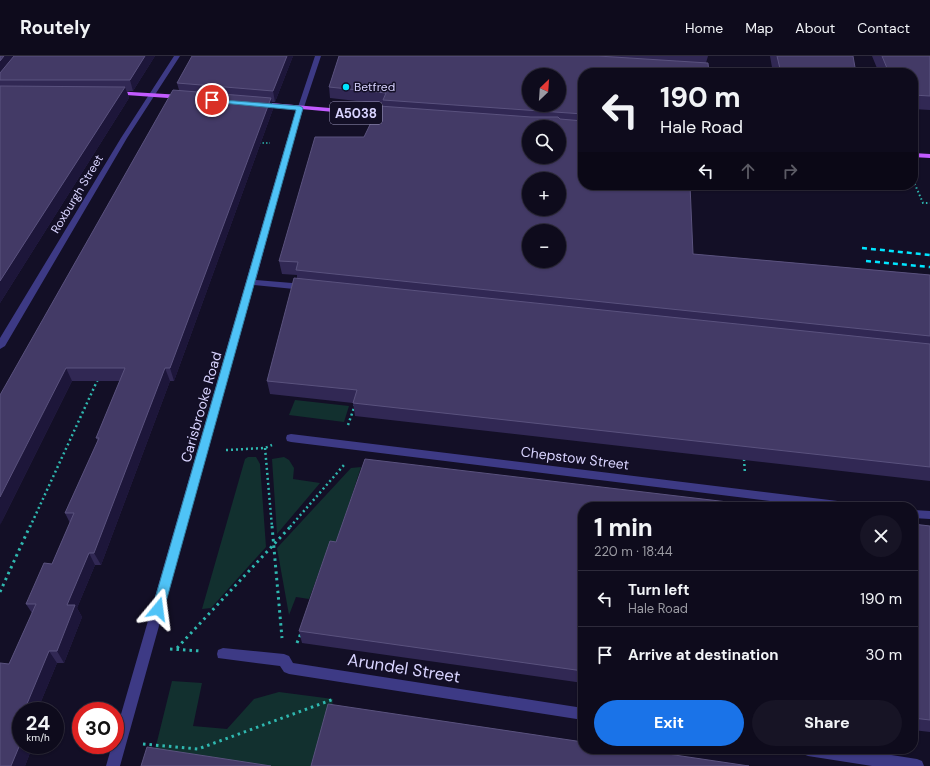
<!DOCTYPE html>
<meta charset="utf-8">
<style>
:root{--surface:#0e0b1c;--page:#171425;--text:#f1f3f6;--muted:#9b9ba3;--line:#2e2b3b;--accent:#1a73e8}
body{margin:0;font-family:"DM Sans",sans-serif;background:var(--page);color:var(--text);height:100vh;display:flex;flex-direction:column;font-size:15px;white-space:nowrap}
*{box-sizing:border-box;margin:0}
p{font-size:13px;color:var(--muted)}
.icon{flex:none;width:22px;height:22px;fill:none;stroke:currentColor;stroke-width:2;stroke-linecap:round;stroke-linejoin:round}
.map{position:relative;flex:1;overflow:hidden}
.side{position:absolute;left:578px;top:446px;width:340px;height:252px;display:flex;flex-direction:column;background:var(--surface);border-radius:16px;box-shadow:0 1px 3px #0004,0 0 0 1px var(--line)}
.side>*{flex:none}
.guide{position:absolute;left:578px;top:12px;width:340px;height:122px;border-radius:16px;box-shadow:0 1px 3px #0004,0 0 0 1px var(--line);background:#0e0b1c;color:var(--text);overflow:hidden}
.needle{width:26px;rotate:25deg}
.controls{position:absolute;left:522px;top:12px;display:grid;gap:8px}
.controls a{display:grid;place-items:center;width:44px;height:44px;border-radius:50%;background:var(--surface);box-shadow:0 1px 3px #0004,0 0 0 1px var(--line);font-size:20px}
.speed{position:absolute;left:12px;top:646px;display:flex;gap:8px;font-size:20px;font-weight:700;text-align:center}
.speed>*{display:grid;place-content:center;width:52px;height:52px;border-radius:50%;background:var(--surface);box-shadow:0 1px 3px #0004,0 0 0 1px var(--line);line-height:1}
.speed small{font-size:10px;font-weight:400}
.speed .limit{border:6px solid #d22;background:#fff;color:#111}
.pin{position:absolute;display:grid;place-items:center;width:34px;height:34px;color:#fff;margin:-17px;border:2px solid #fff;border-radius:50%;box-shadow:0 1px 4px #0007}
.me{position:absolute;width:44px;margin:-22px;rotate:16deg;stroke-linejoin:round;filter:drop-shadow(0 0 3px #0008)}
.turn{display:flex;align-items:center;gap:14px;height:84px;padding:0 16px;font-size:18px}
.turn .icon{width:52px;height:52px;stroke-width:2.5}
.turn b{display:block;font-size:28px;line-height:34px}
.lanes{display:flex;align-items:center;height:38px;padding:0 16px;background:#0003;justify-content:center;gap:20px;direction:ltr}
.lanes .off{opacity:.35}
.round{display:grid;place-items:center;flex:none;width:42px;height:42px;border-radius:21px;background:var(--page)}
.headline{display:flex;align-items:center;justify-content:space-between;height:68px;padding:0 16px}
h1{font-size:24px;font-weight:800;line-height:30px}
.primary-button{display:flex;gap:8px;margin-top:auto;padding:8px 16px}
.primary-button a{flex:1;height:46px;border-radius:24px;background:var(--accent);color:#fff;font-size:16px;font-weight:800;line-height:46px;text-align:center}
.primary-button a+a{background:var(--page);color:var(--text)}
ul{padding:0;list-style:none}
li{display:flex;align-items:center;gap:12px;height:56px;padding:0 16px;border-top:1px solid var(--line)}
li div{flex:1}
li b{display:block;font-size:15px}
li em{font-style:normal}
header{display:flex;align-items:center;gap:24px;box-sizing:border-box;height:56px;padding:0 20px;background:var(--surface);border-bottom:1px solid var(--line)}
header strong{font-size:19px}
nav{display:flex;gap:22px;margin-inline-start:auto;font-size:14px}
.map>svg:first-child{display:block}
</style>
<header>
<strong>Routely</strong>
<nav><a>Home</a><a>Map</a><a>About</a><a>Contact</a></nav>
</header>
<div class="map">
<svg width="930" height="710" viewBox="0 0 930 710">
<rect width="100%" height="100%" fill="#130f26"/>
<path fill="#12302f" d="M295,344l54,6 -5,16 -55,-7z
M248,401h8l4,7 6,83 -55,61 -9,1 43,-150z
M284,401l5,3 5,8 -1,11 27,4 -43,51 -5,-75z
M361,411l-26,81h-7l-19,51 -13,-2 -7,18 -12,-67 74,-80z
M172,625l30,2 -9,43 34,3 27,-30 25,-7 54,7 -2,16 -14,51h-111l-53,-8z"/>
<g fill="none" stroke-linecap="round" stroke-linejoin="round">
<path stroke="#2fb8b0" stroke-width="1.5" stroke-dasharray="1.5 2" stroke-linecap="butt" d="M259,87h11"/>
<path stroke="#2fb8b0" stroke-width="2" stroke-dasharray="1.5 2.5" stroke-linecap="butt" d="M913,124l10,23h7
M779,129h4"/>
<path stroke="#2fb8b0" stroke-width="2.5" stroke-dasharray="2 3" stroke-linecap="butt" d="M348,369l7,-20
M265,392l7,79
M226,394l39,-2 7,-3
M744,403l1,15
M30,471l68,-148
M290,471l54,-62"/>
<path stroke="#2fb8b0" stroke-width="3" stroke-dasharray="2.5 4" stroke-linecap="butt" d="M272,470l10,112
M0,536l30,-66
M297,587l4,-10
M177,592l114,-122
M170,593l31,2
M143,688l55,5 136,-50"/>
<path fill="#3d3a85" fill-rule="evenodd" d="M174,0h6l-53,82 -122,208 -5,3v-11l121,-200z
M315,0h6l-29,87 -36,137 48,4 4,3 -4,3 -50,-5 -134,481h-14l6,-21h3v-10l171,-592z
M291,378l563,69 4,1 2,3h-41l-528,-65 -4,-1 -1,-3 1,-3z
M913,454l17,1v8l-17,-1z
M223,592l61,6 5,2 4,7 290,45v12l-294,-46 -5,-2 -4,-6 -62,-8 -1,-4 1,-4z
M801,693h52l64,10 5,2 2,5h-52l-64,-10 -5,-2z"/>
<path fill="#c25bff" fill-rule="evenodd" d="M114,35l68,4 3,2 -3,2 -70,-5 -1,-1z
M259,46l130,11 3,2 -3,2 -132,-12v-2z
M913,97l17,1v4l-17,-1z"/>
<path stroke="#00e5ff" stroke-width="2.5" stroke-dasharray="5 4" stroke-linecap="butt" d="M862,192l68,7
M866,205l64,6"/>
</g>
<path fill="#312854" d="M0,0h155l-22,35h-6l2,7 -129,205z
M293,0l-18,46h-4l2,7 -99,272h-4l-69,184h-6l-18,43 5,9 -18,46h-7l-20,48h-16l12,34 -8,21h-25l9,-102 23,-51 -6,-9 26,-40 18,-41 -5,-10 33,-72 -2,-3 24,-57h-48l-72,144 179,-435 -2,-7z
M339,0h369l-2,7 -123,10v112l110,69 237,21v206l-575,-65 -2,-13 -83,-9 -3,-13 30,-103v-3l-15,-1 -3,-13 85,-124 19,-30v-3l-53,-6 -1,-11z
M770,0h83l3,17h-83z
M872,0h58v54l-17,-1v-36h-34z
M787,129h84l-1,5 -82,-4z
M583,451v176l-281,-40 -3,-12 37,-89z
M913,468l17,2v206l-17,-2z"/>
<path fill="#1d163a" d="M4,0h14l-18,21v-16z
M145,0h10l-22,35 -3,-11z
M287,0h6l-18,46 -2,-11z
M125,31l4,11 -129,205v-22z
M271,42l2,11 -99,272 -4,-13z
M66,312l6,13 -72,144v-28z
M165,312l5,13 -69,184 -7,-12z
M89,497l6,12 -18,43 5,9 -18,46 -7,-12 10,-46z
M49,595l8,12 -20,48h-13z
M21,686v3h12l-8,21h-14z"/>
<path fill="#433a66" stroke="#5a527e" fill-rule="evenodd" d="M0,0h4l-4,5z
M14,0h131l-15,24h-130v-7z
M192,0h95l-14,35 -96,-8z
M339,0h259l110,7 1,10h-126v41l-200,-14 3,-7 -57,-6zM529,19h30v30h-30z
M777,0h76l3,17h-75z
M882,0h48v40l-17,-1v-22h-24z
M0,30l125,1 -125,194z
M173,34l98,8 -101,270h-5l-71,185h-5l-22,52h8l-18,46h-8l-25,60h-3v31l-10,24h-11v-103l9,1 27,-60h-10l18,-41 8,1 22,-51h-9l34,-75h-3l29,-70h-59l-66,129v-102z
M379,50l152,11h27l2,2 23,2v64h107l3,69 237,21v61l-634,-66 2,-8 -19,-1 36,-124h49zM529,71h30v30h-30zM529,123h30v30h-30zM529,175h30v30h-30z
M294,222l636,66v123l-577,-64 4,-13 -90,-9z
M365,403l405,48h-187v164l-284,-40 31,-90 6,1z
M913,468l17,2v194l-17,-2z
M328,648l255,38v7h51l115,17h-438z
M147,691l124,19h-130z"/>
<path fill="#4fc3f7" stroke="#337fa1" d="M209,43l91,7 3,2 -139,501 -2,3 -4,2 -4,-2 -2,-3 144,-499 -84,-8z"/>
<circle fill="#00e5ff" stroke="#130f26" stroke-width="1.5" cx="346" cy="31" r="4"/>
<g text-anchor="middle" stroke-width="3" stroke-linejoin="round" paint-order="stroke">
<g font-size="12" fill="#d9d4ff" stroke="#130f26" text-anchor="start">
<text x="354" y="35">Betfred</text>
</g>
<g font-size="12" fill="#d9d4ff" stroke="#130f26">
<text transform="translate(77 138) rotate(-59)" y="4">Roxburgh Street</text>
</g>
<rect fill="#130f26" stroke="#9e99be" stroke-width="1" x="330" y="46" width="52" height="22" rx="3"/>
<g font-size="13" font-weight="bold" fill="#d9d4ff">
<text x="356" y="62">A5038</text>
</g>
<g font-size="14" fill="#d9d4ff" stroke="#130f26">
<text transform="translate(201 351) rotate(-74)" y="5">Carisbrooke Road</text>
<text transform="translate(575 402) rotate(7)" y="5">Chepstow Street</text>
</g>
<g font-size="17" fill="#d9d4ff" stroke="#130f26">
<text transform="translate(404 612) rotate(9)" y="6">Arundel Street</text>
</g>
</g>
</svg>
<div class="controls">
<a><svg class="needle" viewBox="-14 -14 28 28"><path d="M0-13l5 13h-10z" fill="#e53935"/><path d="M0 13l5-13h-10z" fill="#9b9ba3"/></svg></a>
<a><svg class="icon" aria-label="search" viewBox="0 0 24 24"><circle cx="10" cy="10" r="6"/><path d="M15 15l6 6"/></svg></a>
<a>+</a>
<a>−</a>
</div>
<div class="speed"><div>24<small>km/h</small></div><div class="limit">30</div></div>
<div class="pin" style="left:212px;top:44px;background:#d93025"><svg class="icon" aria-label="arrive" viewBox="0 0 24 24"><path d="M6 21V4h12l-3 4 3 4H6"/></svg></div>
<svg class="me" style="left:158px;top:553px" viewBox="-20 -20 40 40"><path d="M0-17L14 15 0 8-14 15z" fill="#4fc3f7" stroke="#fff" stroke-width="4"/></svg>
<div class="guide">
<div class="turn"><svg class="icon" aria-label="left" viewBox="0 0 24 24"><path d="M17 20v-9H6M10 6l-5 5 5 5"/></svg><div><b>190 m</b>Hale Road</div></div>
<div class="lanes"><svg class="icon" aria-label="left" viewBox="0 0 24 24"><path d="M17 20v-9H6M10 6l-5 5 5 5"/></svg><svg class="icon off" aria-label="ahead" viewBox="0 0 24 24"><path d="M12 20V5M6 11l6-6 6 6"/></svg><svg class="icon off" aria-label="right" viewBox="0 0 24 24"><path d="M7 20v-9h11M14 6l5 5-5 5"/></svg></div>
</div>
<section class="side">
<div class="headline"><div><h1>1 min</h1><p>220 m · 18:44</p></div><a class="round"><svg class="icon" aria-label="close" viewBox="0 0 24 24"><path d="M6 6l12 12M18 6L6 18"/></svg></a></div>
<ul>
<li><svg class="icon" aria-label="left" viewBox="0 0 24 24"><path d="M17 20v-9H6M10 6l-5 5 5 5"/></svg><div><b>Turn left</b><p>Hale Road</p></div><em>190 m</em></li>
<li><svg class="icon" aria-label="arrive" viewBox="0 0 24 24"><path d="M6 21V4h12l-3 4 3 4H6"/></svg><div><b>Arrive at destination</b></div><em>30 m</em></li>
</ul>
<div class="primary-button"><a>Exit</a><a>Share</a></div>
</section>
</div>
